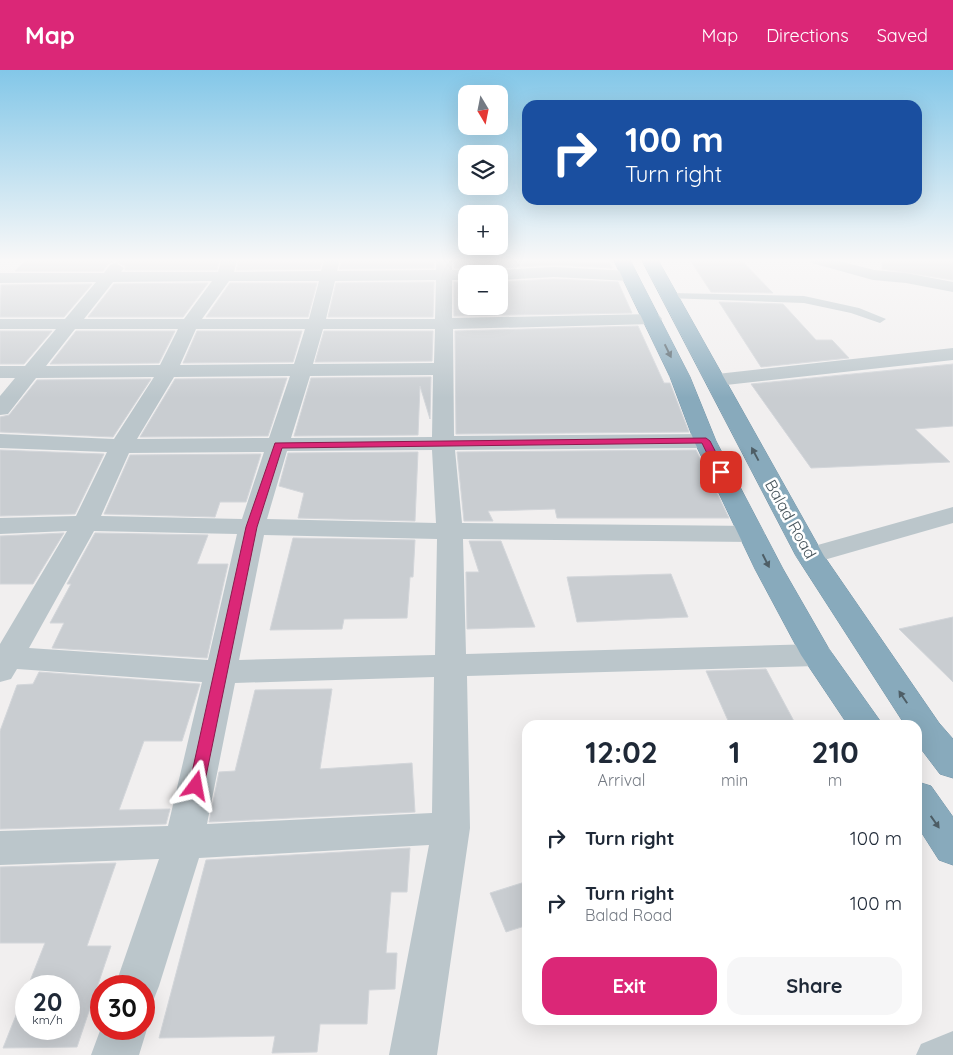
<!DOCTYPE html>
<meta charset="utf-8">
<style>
:root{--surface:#fff;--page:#f6f6f7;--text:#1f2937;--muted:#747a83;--accent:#db2777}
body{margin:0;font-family:Quicksand,sans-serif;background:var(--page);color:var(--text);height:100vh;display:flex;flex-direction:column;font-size:19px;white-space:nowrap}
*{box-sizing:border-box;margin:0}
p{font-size:16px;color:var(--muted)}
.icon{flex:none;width:28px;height:28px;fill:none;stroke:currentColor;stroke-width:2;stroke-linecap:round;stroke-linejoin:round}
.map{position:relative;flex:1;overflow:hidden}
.details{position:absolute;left:522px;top:650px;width:400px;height:305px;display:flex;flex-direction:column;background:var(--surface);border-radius:15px;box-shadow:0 5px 20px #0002}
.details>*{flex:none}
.top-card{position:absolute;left:522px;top:30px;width:400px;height:105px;border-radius:15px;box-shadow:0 5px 20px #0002;background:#1a4fa0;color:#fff;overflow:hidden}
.needle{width:32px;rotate:170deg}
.buttons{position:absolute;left:458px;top:15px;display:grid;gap:10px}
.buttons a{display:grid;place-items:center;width:50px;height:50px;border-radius:10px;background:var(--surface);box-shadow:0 5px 20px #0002;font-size:25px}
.speed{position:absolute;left:15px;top:905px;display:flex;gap:10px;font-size:25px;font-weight:700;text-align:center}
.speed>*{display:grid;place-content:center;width:65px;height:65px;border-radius:50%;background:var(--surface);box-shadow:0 5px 20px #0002;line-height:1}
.speed small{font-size:12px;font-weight:400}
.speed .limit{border:8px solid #d22;background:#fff;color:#111}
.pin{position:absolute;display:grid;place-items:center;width:42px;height:42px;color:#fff;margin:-21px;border-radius:10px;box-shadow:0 2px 8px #0006}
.me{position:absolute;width:55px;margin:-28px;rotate:13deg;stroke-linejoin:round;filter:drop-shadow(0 0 4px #0008)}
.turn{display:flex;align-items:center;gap:18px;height:105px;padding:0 20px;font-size:22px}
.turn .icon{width:65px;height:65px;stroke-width:2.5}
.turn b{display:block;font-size:35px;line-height:42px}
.eta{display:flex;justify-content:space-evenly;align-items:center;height:85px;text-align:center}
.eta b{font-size:30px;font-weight:800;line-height:35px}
.primary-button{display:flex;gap:10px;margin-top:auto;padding:10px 20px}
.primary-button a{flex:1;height:58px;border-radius:15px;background:var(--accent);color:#fff;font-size:20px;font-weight:800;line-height:58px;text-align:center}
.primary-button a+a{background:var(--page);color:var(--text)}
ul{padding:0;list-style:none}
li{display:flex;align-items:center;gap:15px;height:65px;padding:0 20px}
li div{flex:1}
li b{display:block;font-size:19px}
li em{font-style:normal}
header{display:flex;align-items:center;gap:30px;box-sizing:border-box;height:70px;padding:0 25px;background:var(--accent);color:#fff}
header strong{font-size:24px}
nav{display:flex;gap:28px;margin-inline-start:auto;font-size:18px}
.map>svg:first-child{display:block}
</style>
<header>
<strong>Map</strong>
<nav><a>Map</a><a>Directions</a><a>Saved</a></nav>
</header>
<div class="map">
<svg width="953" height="985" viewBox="0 0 953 985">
<rect width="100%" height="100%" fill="#f1efef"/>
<path fill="#c9cdd1" stroke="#d3d6da" d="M26,190h193l-2,10h-92v-4l-10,-5 -7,3 -5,7h-88z
M239,190l40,1h43l-2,8 -84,1z
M342,190l92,1v7l-95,1z
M457,190h121l1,2 31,1 2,5 -58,-3 -55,3 -9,6h-15l-9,-6h-12v-7z
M690,190h51l32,33 -62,-1z
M882,190h71v20l-71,-11z
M554,209l64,3 14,31 -178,3v-34h12v24h33v-24z
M434,212l-1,35h-105l8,-34z
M208,213l-25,34h-95l26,-33z
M230,213h87l-9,34h-102z
M92,214l-28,33h-64l1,-32z
M719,232l64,2 33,36h16l17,18 -88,9z
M638,256l26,57h6l19,49 -233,2 -1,-103z
M0,261h52l-28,33h-24z
M76,261h99l-16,32 -109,1z
M197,261h105l-9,31 -110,1z
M324,261h109l-1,30 -117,1z
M953,294v62l-38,3 35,33 -139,6 -60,-84z
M431,307l-1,42 -10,-33 -2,49 -124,1 17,-58z
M287,308l-19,58 -128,1 35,-58z
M151,309l-38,58 -113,-5v-15l9,-2 28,-35z
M0,380l104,4 -29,60 -75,2z
M696,380l33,68h-172l-2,-9 -67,2 5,10h-29l-7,-69z
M418,382l-3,69 -117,-3 6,-25 -25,-7 9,-33z
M261,384l-15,48h-26l-5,15 -111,-3 26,-59z
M64,463l-31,51h-33v-48z
M95,463l113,2 -11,29h31l-21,94 -155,-10 12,-25h-14l21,-39h-4z
M293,468l122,2 -2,37h-3l-3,41 -63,1 -2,10 -72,1z
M469,471h32l34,86 -68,2 -1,-57h13z
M671,504l17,43 -111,5 -10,-45z
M953,547v65l-54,-53z
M766,599l30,56h-66l-24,-54z
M39,602l161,12 -18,57h-38l-25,69 51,-1 -4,15 -166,5v-98l17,-46 16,-1z
M332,619l-12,80 92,-6 3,49 -206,10 10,-50 16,-1 20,-81z
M410,778l-3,44h-16l-5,61h11l-2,36 -26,1 -2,34h-47l-3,28 -45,1 3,-17 -116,2 47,-178z
M116,793l-29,83h24l-34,101 -74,1 23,-58v39h43v-43h-41l17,-43h-45v-76z
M528,811v44l-22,7 -16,-39z"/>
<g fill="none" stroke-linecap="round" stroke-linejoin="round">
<g stroke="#7495a8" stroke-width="1">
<path id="highway" d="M614,190h16l60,117 26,64 67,128 46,80 54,76h-35l-47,-70 -46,-86 -61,-128 -24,-64z
M642,190h16l166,296 115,167 14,16v39l-13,-4 -22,-29v-20h-13l-109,-169z
M918,712l13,4 22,31v48l-14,-5 -21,-33z"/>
</g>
<path fill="#bbc6cb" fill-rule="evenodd" d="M671,223l133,3 55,12 27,11 -6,4 -29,-10 -47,-10 -137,-5 -2,-2z
M953,961v24h-37l5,-11z"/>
<path fill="#bbc6cb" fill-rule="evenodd" d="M221,190h16l-3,12 87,-1 3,-11h16l-3,11 99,-1v-10h16v10h14l7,4h-7v6h-14v38l201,-4 6,1 3,4 -3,4 -6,1 -200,5 1,107 251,-2 8,2 3,5 -3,5 -8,2 -250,2 7,73 290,3 9,2 4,6 -4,6 -9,2 -289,-3 3,115 351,-10 11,3 5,8 -5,8 -11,3 -350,10 3,152 -33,227h-48l40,-210 -230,13 -40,128 -6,15 -9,4v-19h-29l44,-127 -159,6v-34l168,-5 34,-144 -185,-13 -6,10 -11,3v-38l67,-113 -67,3v-16l76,-2 31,-64 -107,-4v-14l114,5 40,-62 -118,1 -28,36 -8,1v-19l15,-18h-15v-12h25l31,-37h-56v-10h65l31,-37 -96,1v-10h104l6,-8 6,-2 8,5 -3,4h97zM436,210l-1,39h-109l9,-38zM212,211l-28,38h-100l29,-37zM229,211h90l-10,38h-107zM75,259h103l-18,36 -114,1zM196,259h109l-11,35 -114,1zM323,259h112l-1,34 -121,1zM433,305l-1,62 -141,1 19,-62zM290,306l-21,62 -132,1 37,-62zM432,380l4,73 -169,-4 20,-68zM264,382l-22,67 -141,-3 28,-63zM94,461l143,3 -29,126 -179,-12zM264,465l173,4 -2,116 -196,5zM434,607l-2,136 -225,11 28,-141z
M809,190h26l39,10 32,3 47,9v10l-47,-9 -33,-3 -61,-17z
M554,197l76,4 8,5 -8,5 -76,-4 -55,3v-6h-7l7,-4z
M953,278v12l-236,26 -7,-2 -3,-4 3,-4 7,-2z
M953,437v16l-143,41 -10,-2 -4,-6 4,-6z
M144,951l3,8 -8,26h-48l10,-27 43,1z"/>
<use href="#highway" fill="#88aabc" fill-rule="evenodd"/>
</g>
<defs><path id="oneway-solid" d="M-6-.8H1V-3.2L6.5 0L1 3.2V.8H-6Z" transform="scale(1.25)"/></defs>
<g fill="#4e5e66">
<use href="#oneway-solid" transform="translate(668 281) rotate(64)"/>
<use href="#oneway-solid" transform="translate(755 384) rotate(-118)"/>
<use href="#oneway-solid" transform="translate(766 491) rotate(63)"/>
<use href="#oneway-solid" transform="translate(903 627) rotate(-124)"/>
<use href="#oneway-solid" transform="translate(935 752) rotate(55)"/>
</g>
<linearGradient id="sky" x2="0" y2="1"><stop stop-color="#83c7e8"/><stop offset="0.58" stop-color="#f9f8f8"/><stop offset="1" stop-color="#f9f8f8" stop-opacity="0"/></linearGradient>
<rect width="953" height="328" fill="url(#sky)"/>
<path fill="#db2777" stroke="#8e194d" d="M706,368l4,3 16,31 -2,2h-7l-15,-31 -420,5 -25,79 -53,259 -3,4 -5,2 -5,-2 -2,-4 57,-259 29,-84z"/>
<g text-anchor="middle" stroke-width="5" stroke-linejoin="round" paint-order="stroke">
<g font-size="16" fill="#48555c" stroke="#fff">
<text transform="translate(791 449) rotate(61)" y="6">Balad Road</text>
</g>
</g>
</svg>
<div class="buttons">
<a><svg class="needle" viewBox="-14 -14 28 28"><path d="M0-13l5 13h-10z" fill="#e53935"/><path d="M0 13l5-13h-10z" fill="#747a83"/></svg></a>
<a><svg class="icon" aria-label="layers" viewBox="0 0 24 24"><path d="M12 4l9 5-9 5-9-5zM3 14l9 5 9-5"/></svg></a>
<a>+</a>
<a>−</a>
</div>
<div class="speed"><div>20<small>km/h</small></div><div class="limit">30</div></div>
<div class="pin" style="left:721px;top:402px;background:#d93025"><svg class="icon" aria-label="arrive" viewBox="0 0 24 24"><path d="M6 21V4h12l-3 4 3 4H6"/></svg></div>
<svg class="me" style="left:196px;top:716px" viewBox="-20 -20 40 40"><path d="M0-17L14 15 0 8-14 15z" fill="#db2777" stroke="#fff" stroke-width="4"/></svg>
<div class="top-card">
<div class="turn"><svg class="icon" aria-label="right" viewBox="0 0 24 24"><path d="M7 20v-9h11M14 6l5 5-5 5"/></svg><div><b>100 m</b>Turn right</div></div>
</div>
<section class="details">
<div class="eta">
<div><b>12:02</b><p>Arrival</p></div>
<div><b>1</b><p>min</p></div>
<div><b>210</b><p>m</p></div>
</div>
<ul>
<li><svg class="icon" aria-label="right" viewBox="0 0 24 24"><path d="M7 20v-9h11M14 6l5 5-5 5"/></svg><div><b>Turn right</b></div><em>100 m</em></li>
<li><svg class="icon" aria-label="right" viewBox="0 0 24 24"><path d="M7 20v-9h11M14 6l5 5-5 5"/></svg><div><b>Turn right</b><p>Balad Road</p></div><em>100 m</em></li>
</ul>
<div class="primary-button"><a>Exit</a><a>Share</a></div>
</section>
</div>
